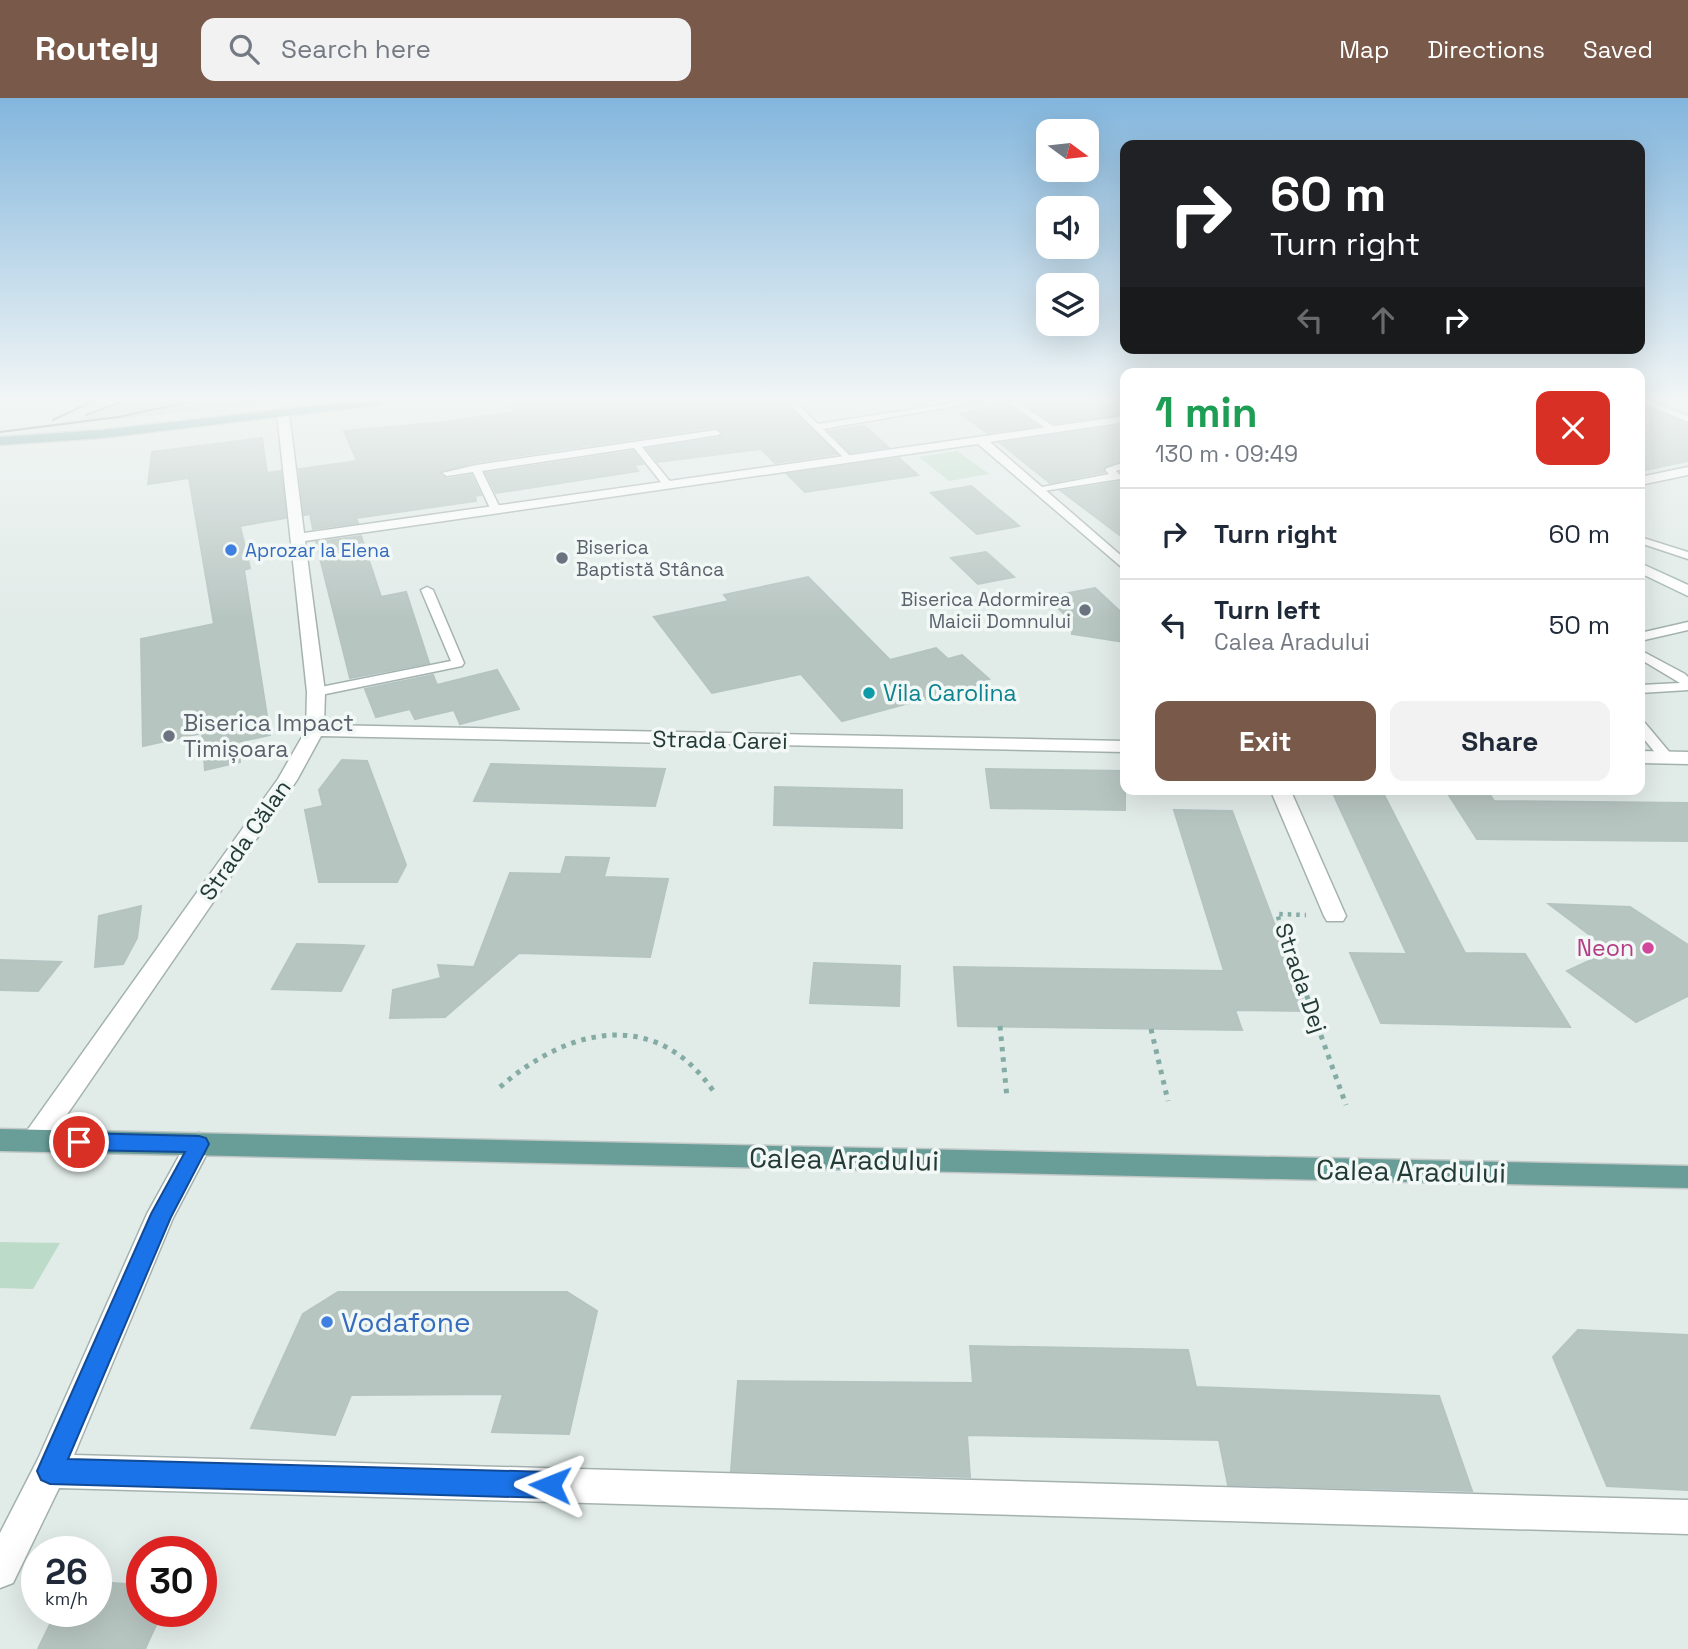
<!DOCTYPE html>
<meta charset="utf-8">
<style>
:root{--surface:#fff;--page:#f2f2f3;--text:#1f2937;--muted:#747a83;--line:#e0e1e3;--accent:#795a4a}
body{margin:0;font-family:"Space Grotesk",sans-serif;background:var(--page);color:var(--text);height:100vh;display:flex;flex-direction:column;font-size:26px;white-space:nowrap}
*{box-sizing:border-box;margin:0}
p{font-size:23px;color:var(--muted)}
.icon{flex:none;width:38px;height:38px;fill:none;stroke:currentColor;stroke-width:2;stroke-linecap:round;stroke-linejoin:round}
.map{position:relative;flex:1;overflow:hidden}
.side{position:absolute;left:1120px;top:270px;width:525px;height:427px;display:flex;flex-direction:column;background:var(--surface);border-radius:14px;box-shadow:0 7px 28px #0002}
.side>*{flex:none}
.guide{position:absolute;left:1120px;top:42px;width:525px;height:214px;border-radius:14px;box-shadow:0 7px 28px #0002;background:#202124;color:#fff;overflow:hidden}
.needle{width:46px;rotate:105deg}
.tools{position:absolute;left:1036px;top:21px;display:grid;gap:14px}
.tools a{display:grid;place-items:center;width:63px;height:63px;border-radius:14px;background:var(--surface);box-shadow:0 7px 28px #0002;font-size:35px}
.speed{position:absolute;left:21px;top:1438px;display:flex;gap:14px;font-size:35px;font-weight:700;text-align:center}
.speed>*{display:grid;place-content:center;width:91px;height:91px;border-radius:50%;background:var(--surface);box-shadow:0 7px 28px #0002;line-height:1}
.speed small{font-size:18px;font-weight:400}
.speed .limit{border:10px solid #d22;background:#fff;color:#111}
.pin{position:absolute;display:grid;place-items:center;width:60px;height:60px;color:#fff;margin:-30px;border:4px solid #fff;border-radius:50%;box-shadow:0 2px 7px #0007}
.me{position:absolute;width:77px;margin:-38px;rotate:272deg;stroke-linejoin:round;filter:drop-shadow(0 0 5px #0008)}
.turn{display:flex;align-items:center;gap:24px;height:147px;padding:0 35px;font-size:32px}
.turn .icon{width:91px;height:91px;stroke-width:2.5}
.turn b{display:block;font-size:49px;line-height:60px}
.lanes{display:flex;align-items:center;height:66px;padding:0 35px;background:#0003;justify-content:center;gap:35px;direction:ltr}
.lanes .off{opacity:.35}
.round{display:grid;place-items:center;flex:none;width:74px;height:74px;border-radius:14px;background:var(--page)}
.summary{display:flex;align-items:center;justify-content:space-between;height:119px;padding:0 35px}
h1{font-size:42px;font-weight:700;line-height:52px;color:#1e9e55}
.button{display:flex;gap:14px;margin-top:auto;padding:14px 35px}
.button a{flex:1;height:80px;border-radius:14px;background:var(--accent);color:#fff;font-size:28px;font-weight:700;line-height:80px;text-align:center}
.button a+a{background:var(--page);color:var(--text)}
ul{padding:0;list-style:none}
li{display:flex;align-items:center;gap:21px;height:91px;padding:0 35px;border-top:2px solid var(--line)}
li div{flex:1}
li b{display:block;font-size:26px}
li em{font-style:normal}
header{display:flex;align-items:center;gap:42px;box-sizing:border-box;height:98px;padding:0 35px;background:var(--accent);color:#fff}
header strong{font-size:33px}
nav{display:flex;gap:38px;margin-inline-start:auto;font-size:24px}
.search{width:490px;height:63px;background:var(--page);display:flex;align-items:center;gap:18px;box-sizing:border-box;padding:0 24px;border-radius:14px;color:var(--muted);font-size:26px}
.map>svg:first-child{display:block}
</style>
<header>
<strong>Routely</strong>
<div class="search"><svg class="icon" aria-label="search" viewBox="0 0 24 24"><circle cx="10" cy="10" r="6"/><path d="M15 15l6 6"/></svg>Search here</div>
<nav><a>Map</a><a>Directions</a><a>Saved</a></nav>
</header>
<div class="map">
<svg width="1688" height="1551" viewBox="0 0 1688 1551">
<rect width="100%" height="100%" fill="#e1ebe8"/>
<path fill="#bcdbc8" d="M128,304h53l-97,19 -4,-2z
M191,304h80l-168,19z
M957,353l32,23 -40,7 -30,-24z
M0,1144l60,1 -27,46 -33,-1z"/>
<path fill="#b7c5c1" stroke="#b4c4c0" stroke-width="2" d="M547,304h239l51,52 -62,9 -14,-14 -103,13 -11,-13 72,-11 4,-6 -7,-5 -240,35 -36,10 7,7 24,-4 10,20 -6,1 1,5 -120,17 2,5 -45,6 -3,-15 -6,1 -5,-46 58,-8 -13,-30 101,-9 69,-10 -4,-5z
M1061,304h64v12l-71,9 -30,-20z
M1008,308l30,20 -51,7 -27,-20z
M1648,310l40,16v37l-48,10v-62z
M1125,327v35l-19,6 -2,6 -54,11 -50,-40z
M865,328l23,21 -38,6 -21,-22z
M262,340l5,35 14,-2 5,47 -46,8 10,42 -6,2 26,165 -32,7 2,20 -35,8 -3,-37 -59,13 -2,-107 73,-15 -25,-146 -41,6 4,-32z
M633,353l10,13 -9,1 4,6 -142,22 -10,-20z
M899,360l19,17 -113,17 -18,-18z
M1125,373v68l-64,-48 59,-9 5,-5 -4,-5z
M971,388l48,40 -42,8 -46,-41z
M361,438l20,61 25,-5 23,71 -79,15 -34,-136z
M986,454l28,25 -36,7 -27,-26z
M808,479l82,83 46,-12 12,11 14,-4 27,24 -16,4 3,2 -134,36 -41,-47 -89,19 -58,-76 75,-16 -5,-6z
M1095,490l30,28v26l-53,-8 1,-12 -27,-25z
M497,572l22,39 -59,15 -6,-14 -39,9 -5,-10 -34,8 -11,-28 68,-14 4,10z
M342,662l25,1 39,104 -9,17h-78l-14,-72 18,-4 -4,-16z
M491,666l174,5 -10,37 -181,-5z
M986,671l139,2v39l-134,-2z
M775,689l127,3v38l-128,-3z
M1331,691h50l84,164 60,1 45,73 -189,-4 -31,-70 57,1z
M1445,691h41l8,12 194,2v38l-211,-2z
M1174,712l58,1 75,200 -72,-1 7,20 -284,-4 -4,-59 270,4z
M566,759l43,1 -5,19 64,2 -18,78 -131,-4 -74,64 -55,1 3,-28 48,-12 -3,-13 36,2 36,-94 51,1z
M1549,806l81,3 58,38v51l-52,26 -69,-51 44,-20z
M141,808l-4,32 -14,26 -28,3 4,-51z
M297,846l46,1 21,1 -23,45 -69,-2z
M0,862l61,2 -23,29 -38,-1z
M814,865l86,3 -1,40 -89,-3z
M338,1194h229l30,19 -28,123 -77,-2 11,-38 -152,1 -16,40 -84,-7 52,-114z
M1578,1232l110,5v155l-81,-4 -54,-129z
M970,1248l218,4 8,37 243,9 33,95 -244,-6 -9,-45 -252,-5 3,42 -239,-6 7,-90 235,2z
M96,1484l46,3v27h20l-17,37h-107l18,-37h40z"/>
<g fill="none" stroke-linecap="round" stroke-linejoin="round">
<g stroke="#a4b2af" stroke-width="3">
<path id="lane" d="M796,304l22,22 141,-22h20l-156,27 28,28v4l-3,1 -60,-59z
M1007,304h10l42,28 -7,2z
M1641,304h11l36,14v6z
M716,332l4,3 -1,2 -77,12 30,37 -5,3 -3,-1 -30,-38 -152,23 18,37 -5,3 -5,-3 -17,-36 -26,4 -5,-3 34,-8z
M1125,364v6l-9,3 6,6 -2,2 -83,13 -5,-3 77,-15 -4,-4 2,-2z
M1640,439l48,15v7l-48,-16z
M427,489l6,3 31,73 -2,3 -146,30 -5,-1v-6l140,-28 -30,-71z
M1688,524v8l-48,11v-8z
M1640,552l45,24 3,3v13l-48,3v-8l40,-2 -40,-24z
M1640,624l5,1 26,31 2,3 -2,3h-10l-21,-26z"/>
</g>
<g stroke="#a4b2af" stroke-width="3">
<path id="street" d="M283,312l6,3 15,120 821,-117v6l-135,20 135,117v11l-147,-126 -673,97 20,151 -1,33 801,16v11l-804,-16 -24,44 -253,368 -9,3 -9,-3 -4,-8 4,-8 252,-353 28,-49 1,-38 -30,-279z
M1688,369v8l-48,10v-8z
M1640,653l48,1v12l-48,-1z
M1270,691h20l56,127 -3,5h-16l-3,-5z
M199,1035l9,3 4,8 -39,74 -99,237 1614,45v34l-1629,-46 -46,95 -13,5v-55l38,-74 109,-245 43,-78z"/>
</g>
<g stroke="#a1b6b1" stroke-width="3">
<path id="secondary" d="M1640,465l48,22v11l-48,-23z"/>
</g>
<g stroke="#c1c8c7" stroke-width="3">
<path id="primary" d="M349,304h35l-6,3 -276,33 -102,7v-8l102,-7z
M0,1031l1688,37v22l-1688,-37z"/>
</g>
<path stroke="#84aca5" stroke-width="4.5" stroke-dasharray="3.5 5" stroke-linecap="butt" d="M1296,870l-19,-54 29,1"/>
<path stroke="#84aca5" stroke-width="5" stroke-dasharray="4.5 6" stroke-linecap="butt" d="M1296,868l50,139
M1000,928l7,72
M1151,931l17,72
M500,989c69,-60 156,-80 214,5"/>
<use href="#lane" fill="#fff" fill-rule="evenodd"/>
<use href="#street" fill="#fff" fill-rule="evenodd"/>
<use href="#secondary" fill="#fff" fill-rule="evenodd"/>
<use href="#primary" fill="#699d97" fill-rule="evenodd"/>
<path stroke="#5d7673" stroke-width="2" d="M86,317l36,-13
M53,322l38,-18
M0,334l118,-15 70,-15"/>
</g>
<linearGradient id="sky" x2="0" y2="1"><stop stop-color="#83b6dd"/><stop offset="0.58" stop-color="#f2f6f5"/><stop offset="1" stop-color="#f2f6f5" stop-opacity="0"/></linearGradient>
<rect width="1688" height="521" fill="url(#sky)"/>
<path fill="#1a73e8" stroke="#114b97" stroke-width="2" d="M79,1035l120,3 7,2 3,6 -38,73 -103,242 482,13 9,4 4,9 -4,9 -9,4 -500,-14 -9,-4 -4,-9 4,-9 110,-248 34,-62 -106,-2 -7,-3 -3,-5 3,-6z"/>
<g fill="#3f7fe0" stroke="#f2f8f5" stroke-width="2.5">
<circle cx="231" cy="452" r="7"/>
<circle cx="327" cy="1224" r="7"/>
</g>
<g fill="#6b7280" stroke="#f2f8f5" stroke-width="2.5">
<circle cx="562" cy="460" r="7"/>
<circle cx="1085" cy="512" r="7"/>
<circle cx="169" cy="638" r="7"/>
</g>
<circle fill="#0f9aa8" stroke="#f2f8f5" stroke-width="2.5" cx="869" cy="595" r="7"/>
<circle fill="#d1479c" stroke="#f2f8f5" stroke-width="2.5" cx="1648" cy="850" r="7"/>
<g text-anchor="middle" stroke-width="7" stroke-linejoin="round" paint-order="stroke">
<g font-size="19" fill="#5b616d" stroke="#f2f8f5" text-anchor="start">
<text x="576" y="456">Biserica<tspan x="576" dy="22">Baptistă Stânca</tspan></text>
<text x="1071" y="508" text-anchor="end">Biserica Adormirea<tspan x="1071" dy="22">Maicii Domnului</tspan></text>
</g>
<g font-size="19" fill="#366cbe" stroke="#f2f8f5" text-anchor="start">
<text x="245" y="459">Aprozar la Elena</text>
</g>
<g font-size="23" fill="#0d838f" stroke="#f2f8f5" text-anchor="start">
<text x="883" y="603">Vila Carolina</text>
</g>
<g font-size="23" fill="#5b616d" stroke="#f2f8f5" text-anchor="start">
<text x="183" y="633">Biserica Impact<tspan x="183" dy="26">Timișoara</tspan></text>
</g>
<g font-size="23" fill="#233a37" stroke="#f2f8f5">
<text transform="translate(720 642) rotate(1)" y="8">Strada Carei</text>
<text transform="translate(245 742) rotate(-55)" y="8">Strada Călan</text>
<text transform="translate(1301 880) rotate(71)" y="8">Strada Dej</text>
</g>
<g font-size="23" fill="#b23c85" stroke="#f2f8f5" text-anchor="end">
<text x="1634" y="858">Neon</text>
</g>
<g font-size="28" fill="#233a37" stroke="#f2f8f5">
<text transform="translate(844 1061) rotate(1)" y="10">Calea Aradului</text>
<text transform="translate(1411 1073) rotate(1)" y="10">Calea Aradului</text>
</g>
<g font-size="28" fill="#366cbe" stroke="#f2f8f5" text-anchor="start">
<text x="341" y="1234">Vodafone</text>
</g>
</g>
</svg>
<div class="tools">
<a><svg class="needle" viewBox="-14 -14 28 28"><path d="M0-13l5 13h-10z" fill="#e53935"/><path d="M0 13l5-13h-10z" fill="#747a83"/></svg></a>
<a><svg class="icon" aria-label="sound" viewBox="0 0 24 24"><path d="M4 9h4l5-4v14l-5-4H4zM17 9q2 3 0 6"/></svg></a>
<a><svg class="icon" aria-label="layers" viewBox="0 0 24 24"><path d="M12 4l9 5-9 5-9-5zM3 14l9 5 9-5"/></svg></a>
</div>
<div class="speed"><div>26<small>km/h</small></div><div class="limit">30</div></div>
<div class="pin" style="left:79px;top:1044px;background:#d93025"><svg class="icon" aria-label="arrive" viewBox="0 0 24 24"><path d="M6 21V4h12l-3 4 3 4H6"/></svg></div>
<svg class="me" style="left:550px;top:1387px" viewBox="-20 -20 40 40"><path d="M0-17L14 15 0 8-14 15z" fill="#1a73e8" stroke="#fff" stroke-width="4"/></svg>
<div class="guide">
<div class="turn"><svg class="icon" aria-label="right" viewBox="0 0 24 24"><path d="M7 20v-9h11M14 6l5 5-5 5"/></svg><div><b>60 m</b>Turn right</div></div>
<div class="lanes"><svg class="icon off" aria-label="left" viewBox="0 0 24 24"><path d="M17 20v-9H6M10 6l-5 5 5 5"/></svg><svg class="icon off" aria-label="ahead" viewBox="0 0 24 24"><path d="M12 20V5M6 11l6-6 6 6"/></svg><svg class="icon" aria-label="right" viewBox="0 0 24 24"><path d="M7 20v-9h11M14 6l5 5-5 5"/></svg></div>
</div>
<section class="side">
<div class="summary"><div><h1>1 min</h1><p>130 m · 09:49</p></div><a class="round" style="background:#d93025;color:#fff"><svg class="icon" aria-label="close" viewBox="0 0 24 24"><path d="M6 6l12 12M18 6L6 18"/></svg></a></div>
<ul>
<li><svg class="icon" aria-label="right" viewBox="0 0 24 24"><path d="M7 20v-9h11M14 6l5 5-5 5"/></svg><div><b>Turn right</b></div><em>60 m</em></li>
<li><svg class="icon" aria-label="left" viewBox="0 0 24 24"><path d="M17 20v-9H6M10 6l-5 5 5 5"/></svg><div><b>Turn left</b><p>Calea Aradului</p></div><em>50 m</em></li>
</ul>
<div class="button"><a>Exit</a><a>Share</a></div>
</section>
</div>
